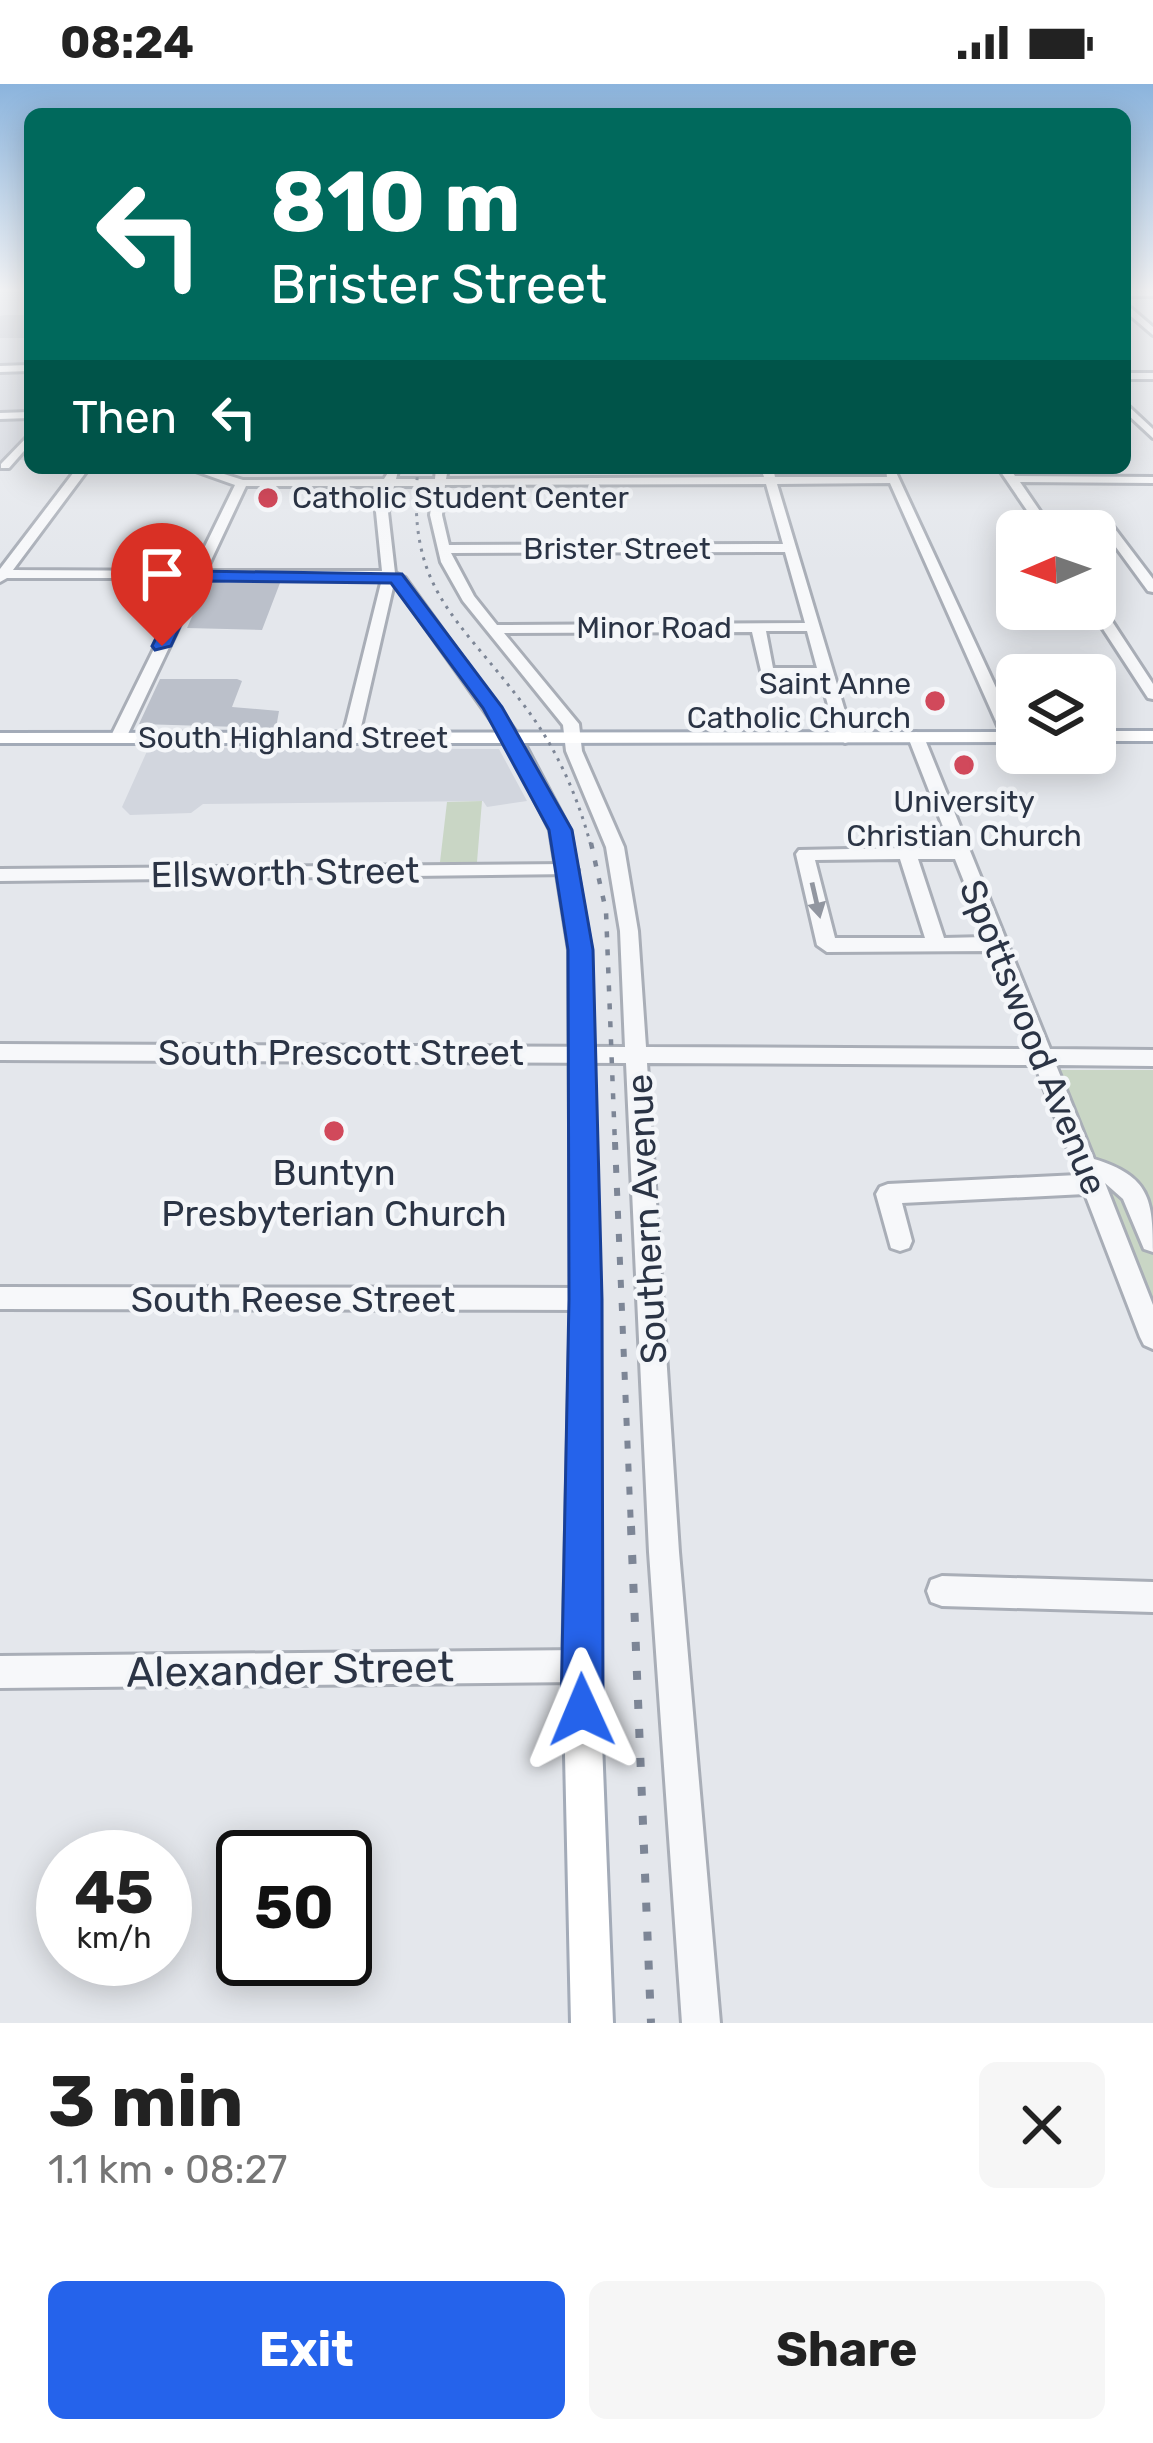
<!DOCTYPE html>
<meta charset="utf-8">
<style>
:root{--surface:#fff;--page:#f6f6f6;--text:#222;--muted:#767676;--accent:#2563eb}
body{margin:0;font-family:Rubik,sans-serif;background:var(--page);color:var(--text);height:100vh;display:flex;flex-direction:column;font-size:45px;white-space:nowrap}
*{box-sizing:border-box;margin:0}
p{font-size:39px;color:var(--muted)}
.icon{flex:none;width:66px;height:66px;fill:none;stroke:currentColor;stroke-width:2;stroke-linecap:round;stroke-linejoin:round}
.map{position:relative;height:1939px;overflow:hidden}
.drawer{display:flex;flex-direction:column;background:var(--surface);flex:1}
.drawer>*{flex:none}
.hud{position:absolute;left:24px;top:24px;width:1107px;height:366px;border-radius:18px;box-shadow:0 6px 30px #0003;background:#00695c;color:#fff;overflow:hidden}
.needle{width:78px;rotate:268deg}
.buttons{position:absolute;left:996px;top:426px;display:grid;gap:24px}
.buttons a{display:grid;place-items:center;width:120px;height:120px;border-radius:18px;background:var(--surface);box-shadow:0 6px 30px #0003;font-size:60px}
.speed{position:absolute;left:36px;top:1746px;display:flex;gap:24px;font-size:60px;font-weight:700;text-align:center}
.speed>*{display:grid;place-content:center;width:156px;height:156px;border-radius:50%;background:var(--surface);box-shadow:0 6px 30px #0003;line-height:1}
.speed small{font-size:30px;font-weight:400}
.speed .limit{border:6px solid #111;border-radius:18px;background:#fff;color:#111}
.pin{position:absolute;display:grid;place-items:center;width:102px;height:102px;color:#fff;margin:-123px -51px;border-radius:50% 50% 50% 0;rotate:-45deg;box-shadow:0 0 12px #0007}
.pin .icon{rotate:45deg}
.me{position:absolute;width:132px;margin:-66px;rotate:359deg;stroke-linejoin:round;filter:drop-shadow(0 0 9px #0008)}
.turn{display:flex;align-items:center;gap:42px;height:252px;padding:0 48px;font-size:54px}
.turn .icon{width:156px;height:156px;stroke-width:2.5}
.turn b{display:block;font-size:84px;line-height:102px}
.then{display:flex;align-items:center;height:114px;padding:0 48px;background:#0003;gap:24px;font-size:45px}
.round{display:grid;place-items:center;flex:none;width:126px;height:126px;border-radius:18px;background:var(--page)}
.overview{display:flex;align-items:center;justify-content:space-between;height:204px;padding:0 48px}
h1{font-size:72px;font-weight:700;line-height:90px}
.cta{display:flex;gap:24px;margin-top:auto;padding:24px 48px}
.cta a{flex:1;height:138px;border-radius:18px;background:var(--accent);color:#fff;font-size:48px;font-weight:700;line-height:138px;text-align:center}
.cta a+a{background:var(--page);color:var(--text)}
.status{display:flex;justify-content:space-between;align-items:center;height:84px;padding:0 60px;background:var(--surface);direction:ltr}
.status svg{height:33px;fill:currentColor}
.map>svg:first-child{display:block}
</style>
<div class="status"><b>08:24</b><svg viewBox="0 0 49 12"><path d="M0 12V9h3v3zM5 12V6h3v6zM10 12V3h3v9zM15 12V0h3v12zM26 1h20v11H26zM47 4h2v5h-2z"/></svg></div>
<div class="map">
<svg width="1153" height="1939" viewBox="0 0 1153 1939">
<rect width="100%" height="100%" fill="#e4e7ec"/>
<path fill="#d2d6de" d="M0,207h30v169h-30z
M167,664l332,1 28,52 -40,6 -4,-6 -280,3 -12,9 -61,2 -8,-8 26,-58z"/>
<path fill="#c9d6c5" d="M482,717l-5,61h-37l7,-60z
M1058,986h95v245z"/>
<path fill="#bbc0ca" d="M5,231h25v23h-30v-22z
M207,499h73l-18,47 -75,-2z
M160,595h77l5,2 -10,26 47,4 -3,17 -137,-4z"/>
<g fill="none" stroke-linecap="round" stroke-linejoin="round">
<g stroke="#a9aeb7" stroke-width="6">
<path id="minor" d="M1125,208h28v4h-28z
M1125,219l28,24v8l-28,-24z
M30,281v6l-30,1v-6z
M1125,289h28v6h-28z
M1125,319l28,26v9l-28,-26z
M30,328v6l-30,1v-6z
M30,350v10l-21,24h-8v-4z
M77,384h12l-76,102 180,1 42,-86 -48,-17h18l38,12 141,-1 7,-11 7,3 -2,8h39l1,-11h12l-2,11 318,-2 -3,-9h12l2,9h112l-1,-9h8l123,265v7h-12l-2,-3 -113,-254 -113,1 76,254 -2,3 -6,2 -8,-5 -17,-62 -58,-1 -10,-43 -248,1 75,91 3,27 42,96 14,84 8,116 383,2 -38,-98 -164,1 -10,-7 -21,-91 3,-4 152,-3 -43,-110 8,-5 8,5 126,312 103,1v16l-97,-1 38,94c56,17 59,41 59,93l-9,-3 -21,-50 -18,-16 48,122v44l-9,-4 -4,-8 -55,-143 -183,9 10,38 -3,7 -9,3 -9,-3 -15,-54 4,-7 8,-3 190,-9 -43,-110 -388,-2 32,489 41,471h-38l-33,-471 -23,-489 -626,-3v-16l625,3 -5,-116 -14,-84 -40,-96 -3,-26 -100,-124 -22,-39 -11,-47 4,-29h-40l-6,26 7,61 10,5 113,157v6h-12l-112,-158 -36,157 -8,5 -8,-5 40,-161 -180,-1 -76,160 -8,5 -6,-2 -2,-3 79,-160h-182l-7,4v-13zM766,400l17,60 -334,1 -7,-30 3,-30zM246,402h137l-7,26 6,59h-176zM785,468l20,71 -308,2 -23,-29 -23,-43zM766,547h41l10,37h-44zM900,775l25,79h-90l-20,-78zM918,775h37l31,78 -42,1z
M1003,386h8l4,6 138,1v6l-133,-1 26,38 63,1 44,58v13l-5,-1 -46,-63h-51l2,3h-12l-40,-59z
M1095,518l5,1 53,81v15l-5,-1 -58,-89h5z
M569,780l9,6 -3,4 -575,7v-12z
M0,1203l585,1 9,3 4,8 -4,8 -9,3 -585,-1z
M942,1492l211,6v30l-211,-6 -11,-4 -4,-11 4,-11z
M581,1566l11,5 5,11 -5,11 -11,5 -581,6v-32z"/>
</g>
<g stroke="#a3abb8" stroke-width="6">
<path id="major" d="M1095,647h58v10h-58z
M1017,648v10l-493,1 46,87 21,120 8,349v367l14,357h-42l-8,-357 8,-367 -2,-349 -19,-120 -44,-87h-506v-10z"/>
</g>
<use href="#minor" fill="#f7f8fa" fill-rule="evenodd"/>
<use href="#major" fill="#fff" fill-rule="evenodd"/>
<path stroke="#7d8696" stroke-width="3" stroke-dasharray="3 6" stroke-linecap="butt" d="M418,384c-12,121 39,148 105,236 33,43 54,90 68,142"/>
<path stroke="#7d8696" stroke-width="4.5" stroke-dasharray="6 12" stroke-linecap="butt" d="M591,759l15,68 9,234"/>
<path stroke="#7d8696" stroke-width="6" stroke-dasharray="8 15" stroke-linecap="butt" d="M615,1058l16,387"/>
<path stroke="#7d8696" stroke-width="8" stroke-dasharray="9 20" stroke-linecap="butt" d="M631,1442l20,497"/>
</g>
<defs><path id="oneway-solid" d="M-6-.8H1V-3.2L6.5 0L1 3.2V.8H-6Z" transform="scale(3)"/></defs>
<use fill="#9196a0" href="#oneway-solid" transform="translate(816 816) rotate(77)"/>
<linearGradient id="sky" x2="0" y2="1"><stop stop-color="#8bb4dd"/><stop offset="0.43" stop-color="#f3f4f6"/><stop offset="1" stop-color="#f3f4f6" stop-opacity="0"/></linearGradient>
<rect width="1153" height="479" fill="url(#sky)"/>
<path fill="#2563eb" stroke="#184099" stroke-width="3" d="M195,487l207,3 100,133 70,123 21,120 9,349 1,411 -6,15 -15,6 -15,-6 -6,-15 8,-411 -1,-349 -19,-120 -66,-122 -92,-125 -190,-2 -30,65 -16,4 -3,-4 35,-70z"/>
<g fill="#d1495b" stroke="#f4f6f9" stroke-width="4.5">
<circle cx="268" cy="414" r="12"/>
<circle cx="935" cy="617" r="12"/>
<circle cx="964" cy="681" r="12"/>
<circle cx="334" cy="1047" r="12"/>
</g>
<g text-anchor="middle" stroke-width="9" stroke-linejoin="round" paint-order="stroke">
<g font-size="30" fill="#2b3445" stroke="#f4f6f9" text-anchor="start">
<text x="292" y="424">Catholic Student Center</text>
<text x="911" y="610" text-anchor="end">Saint Anne<tspan x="911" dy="34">Catholic Church</tspan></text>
<text x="964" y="728" text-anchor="middle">University<tspan x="964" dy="34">Christian Church</tspan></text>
</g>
<g font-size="30" fill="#2b3445" stroke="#f4f6f9">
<text x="617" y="475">Brister Street</text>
<text x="654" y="554">Minor Road</text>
<text x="293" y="664">South Highland Street</text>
</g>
<g font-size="36" fill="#2b3445" stroke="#f4f6f9">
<text transform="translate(285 788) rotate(-1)" y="13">Ellsworth Street</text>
<text transform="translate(1034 953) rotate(68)" y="13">Spottswood Avenue</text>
<text x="341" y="981">South Prescott Street</text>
<text transform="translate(646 1135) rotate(-93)" y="13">Southern Avenue</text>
<text x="293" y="1228">South Reese Street</text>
</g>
<g font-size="36" fill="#2b3445" stroke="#f4f6f9">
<text x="334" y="1101">Buntyn<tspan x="334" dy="41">Presbyterian Church</tspan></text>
</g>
<g font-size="42" fill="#2b3445" stroke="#f4f6f9">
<text transform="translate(290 1585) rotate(-1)" y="15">Alexander Street</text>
</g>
</g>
</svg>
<div class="buttons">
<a><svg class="needle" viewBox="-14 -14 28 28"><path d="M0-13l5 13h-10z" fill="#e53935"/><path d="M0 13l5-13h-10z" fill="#767676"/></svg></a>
<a><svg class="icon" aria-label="layers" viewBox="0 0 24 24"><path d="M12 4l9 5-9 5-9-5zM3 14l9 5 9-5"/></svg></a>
</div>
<div class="speed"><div>45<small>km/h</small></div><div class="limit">50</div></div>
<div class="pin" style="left:162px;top:562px;background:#d93025"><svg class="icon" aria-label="arrive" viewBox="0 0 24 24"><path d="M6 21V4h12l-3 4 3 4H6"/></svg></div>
<svg class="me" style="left:582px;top:1626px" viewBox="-20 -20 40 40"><path d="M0-17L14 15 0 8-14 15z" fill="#2563eb" stroke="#fff" stroke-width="4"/></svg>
<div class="hud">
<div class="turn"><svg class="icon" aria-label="left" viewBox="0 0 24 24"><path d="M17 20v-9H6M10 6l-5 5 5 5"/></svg><div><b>810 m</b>Brister Street</div></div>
<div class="then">Then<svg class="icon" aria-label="left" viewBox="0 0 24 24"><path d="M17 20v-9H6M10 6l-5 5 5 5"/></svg></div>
</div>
</div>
<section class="drawer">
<div class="overview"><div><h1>3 min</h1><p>1.1 km · 08:27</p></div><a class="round"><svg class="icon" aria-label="close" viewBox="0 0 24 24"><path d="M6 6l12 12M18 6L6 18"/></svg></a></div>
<div class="cta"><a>Exit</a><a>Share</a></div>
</section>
